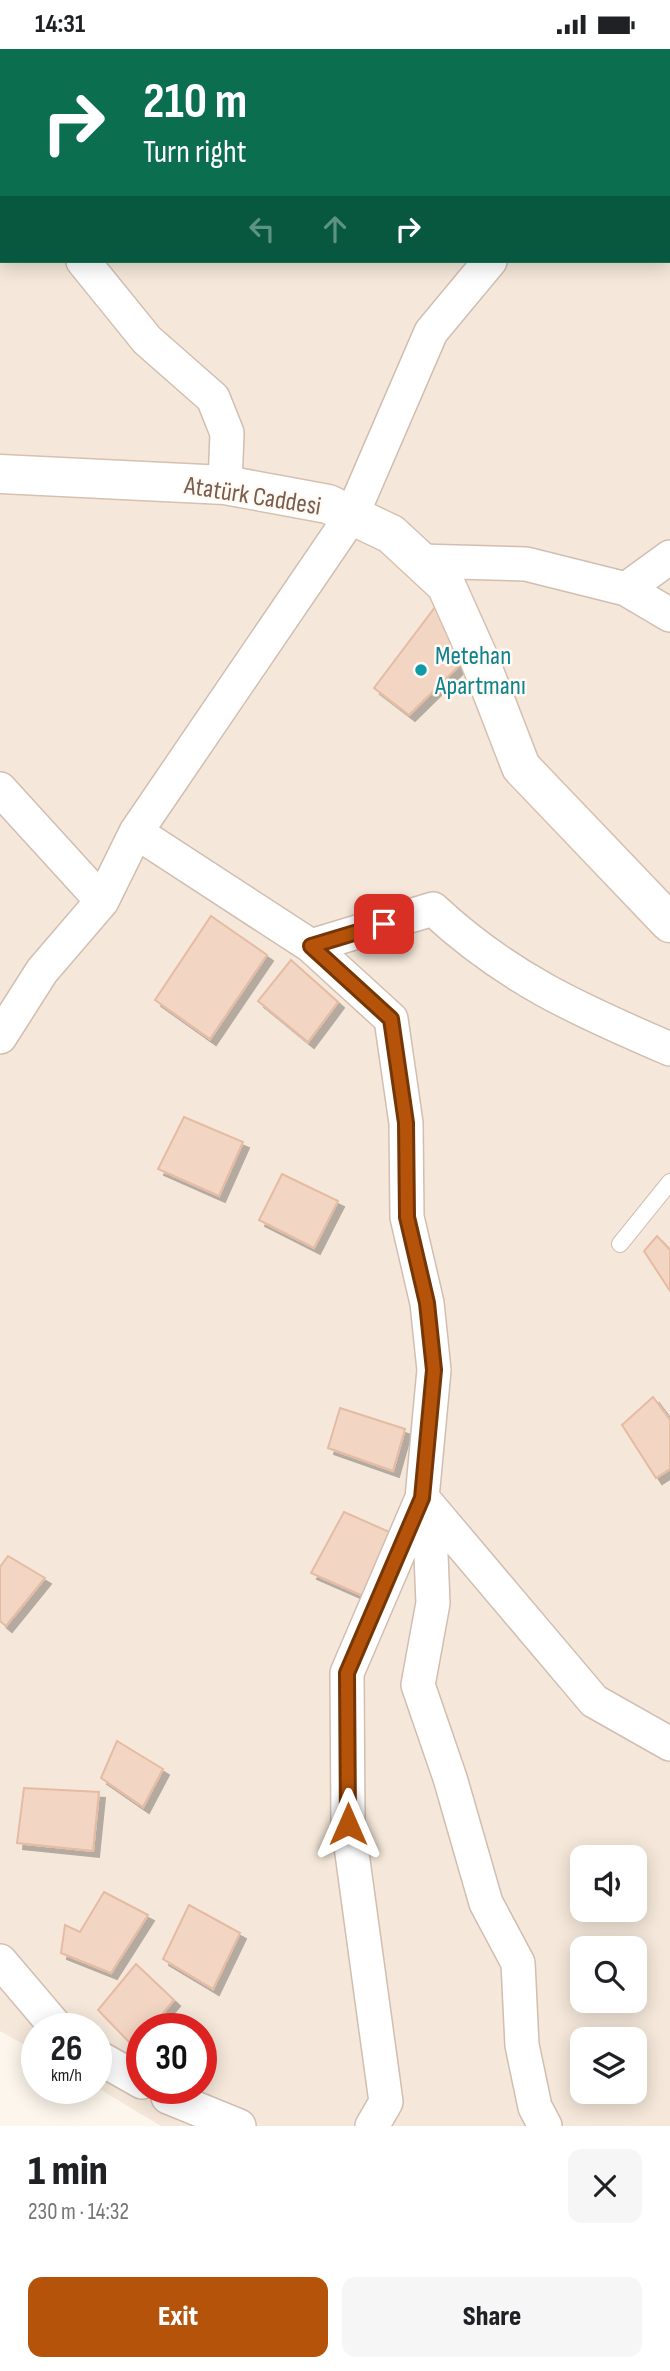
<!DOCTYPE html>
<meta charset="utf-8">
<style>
:root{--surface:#fff;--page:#f6f6f6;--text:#202124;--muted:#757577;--accent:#b45309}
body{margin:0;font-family:"Sofia Sans Condensed",sans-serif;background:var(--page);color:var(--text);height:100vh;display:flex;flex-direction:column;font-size:26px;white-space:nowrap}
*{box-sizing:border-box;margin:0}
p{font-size:23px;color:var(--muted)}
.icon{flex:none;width:38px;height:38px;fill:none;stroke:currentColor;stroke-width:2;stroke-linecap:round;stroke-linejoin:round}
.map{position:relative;height:2077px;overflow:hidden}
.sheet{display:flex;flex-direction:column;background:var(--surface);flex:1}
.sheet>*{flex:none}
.hud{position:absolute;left:0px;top:0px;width:670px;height:214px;box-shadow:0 4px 18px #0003;background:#0b6e4f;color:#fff;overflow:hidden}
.fabs{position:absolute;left:570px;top:1796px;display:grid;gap:14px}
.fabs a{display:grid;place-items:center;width:77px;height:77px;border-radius:14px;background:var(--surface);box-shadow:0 4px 18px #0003;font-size:35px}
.speed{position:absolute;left:21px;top:1964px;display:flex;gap:14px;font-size:35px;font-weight:700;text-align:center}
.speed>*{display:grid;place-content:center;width:91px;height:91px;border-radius:50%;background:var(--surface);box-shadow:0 4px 18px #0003;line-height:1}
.speed small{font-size:18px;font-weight:400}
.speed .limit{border:10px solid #d22;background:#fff;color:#111}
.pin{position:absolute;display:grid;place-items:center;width:60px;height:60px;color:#fff;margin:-30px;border-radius:14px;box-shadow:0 4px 10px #0006}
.me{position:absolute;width:77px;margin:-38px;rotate:0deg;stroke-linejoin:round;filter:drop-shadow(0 0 5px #0008)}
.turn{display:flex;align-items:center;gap:24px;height:147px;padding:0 28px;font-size:32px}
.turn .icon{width:91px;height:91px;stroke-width:2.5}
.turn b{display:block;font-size:49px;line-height:60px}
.lanes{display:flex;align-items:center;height:66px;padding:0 28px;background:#0003;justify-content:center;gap:35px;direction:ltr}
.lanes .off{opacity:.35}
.round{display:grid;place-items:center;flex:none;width:74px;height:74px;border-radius:14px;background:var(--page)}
.head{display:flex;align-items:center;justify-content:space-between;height:119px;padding:0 28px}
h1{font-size:42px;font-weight:800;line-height:52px}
.action{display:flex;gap:14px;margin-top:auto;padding:14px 28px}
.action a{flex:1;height:80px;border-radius:14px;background:var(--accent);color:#fff;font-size:28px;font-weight:800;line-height:80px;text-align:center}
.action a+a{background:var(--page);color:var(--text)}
.status{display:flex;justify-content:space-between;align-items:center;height:49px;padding:0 35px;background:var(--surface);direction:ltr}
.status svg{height:19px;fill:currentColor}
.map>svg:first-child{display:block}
</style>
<div class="status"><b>14:31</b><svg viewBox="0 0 49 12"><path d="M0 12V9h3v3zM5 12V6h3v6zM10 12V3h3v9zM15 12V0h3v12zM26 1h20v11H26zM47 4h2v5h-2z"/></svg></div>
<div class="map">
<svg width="670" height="2077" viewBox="0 0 670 2077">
<defs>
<filter id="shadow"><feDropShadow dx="6" dy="6" stdDeviation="0" flood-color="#0004"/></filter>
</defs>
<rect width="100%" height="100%" fill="#fdf6ec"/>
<path fill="#f5e8da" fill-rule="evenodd" d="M0,0h670v2077h-509l-65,-39v-59h-59v24l-37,-21zM2,2h666v210h-666zM583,1808h52v52h-52zM583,1899h52v52h-52zM142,1979h59v60h-59zM583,1990h52v52h-52z"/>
<path fill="#f3d5c3" stroke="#e6bba3" stroke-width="2" filter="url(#shadow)" d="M126,0h238l-239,2z
M442,0h99l2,2h-98z
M445,545l28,58 -64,63 -35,-27z
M211,867l56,39 -57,84 -55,-39z
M291,911l47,42 -30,40 -50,-41z
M184,1068l59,25 -24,54 -61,-27z
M282,1125l56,27 -24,47 -55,-28z
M657,1187l13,14v41l-26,-40z
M653,1348l17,23v49l-14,9 -34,-53z
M340,1359l65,21 -12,42 -65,-23z
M344,1463l50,22 -24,65 -59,-26z
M8,1507l37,22 -39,48 -6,-5v-54z
M117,1692l46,28 -20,38 -42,-29z
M24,1739l75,4 -6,59 -76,-8z
M104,1843l44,23 -37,58 -50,-20 4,-28 15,7z
M189,1856l51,28 -27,56 -50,-30z
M136,1915l38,36 -23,28h-9v12l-7,8 -37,-38z"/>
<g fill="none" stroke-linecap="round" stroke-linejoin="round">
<g stroke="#d1beb0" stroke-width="18">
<path id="lane" d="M620,1195l50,-62"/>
</g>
<g stroke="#d1beb0" stroke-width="36">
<path id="street" d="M573,0l1,2
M668,20l2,-1
M0,24l2,7
M668,190l2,3
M83,212l64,79 66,58 14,35 -2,52
M420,512l106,3 100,25 44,26
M626,540l44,-32
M0,740l102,112 34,-69
M311,897l122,-37c74,69 146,101 237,140
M0,988l42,-66 60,-70
M424,1451l170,201 76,43
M429,1457l4,97 -15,82 32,93 36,125 32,60 4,82 13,62 10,19
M0,1912l57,67
M96,2007l46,26
M168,2048l71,29
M372,2077l14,-24 -38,-278 -1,-151 75,-175 12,-128 -7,-67 -20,-86 -1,-94 -15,-104 -80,-73 -175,-114 216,-317 79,-183 59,-71"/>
</g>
<g stroke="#d6c0b0" stroke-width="41">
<path id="secondary" d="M0,425l225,11 103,19 63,30 55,51 34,76 41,106 149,156"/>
</g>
<use href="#lane" stroke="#fff" stroke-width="16"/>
<use href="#street" stroke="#fff" stroke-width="33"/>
<use href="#secondary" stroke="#fff" stroke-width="38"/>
</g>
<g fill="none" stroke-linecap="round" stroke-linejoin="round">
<g stroke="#753606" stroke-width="18">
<path id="route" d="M348,1775l-1,-151 75,-175 12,-128 -7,-67 -20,-86 -1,-94 -15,-104 -80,-73 73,-22"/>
</g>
<use href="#route" stroke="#b45309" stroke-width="12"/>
</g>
<circle fill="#0f9aa8" stroke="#fffaf3" stroke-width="2.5" cx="421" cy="621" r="7"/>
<g text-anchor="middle" stroke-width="5" stroke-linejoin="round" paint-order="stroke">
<g font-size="26" fill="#7a5c4d" stroke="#fffaf3">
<text transform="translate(253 446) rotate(9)" y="9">Atatürk Caddesi</text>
</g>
<g font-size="26" fill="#0d838f" stroke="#fffaf3" text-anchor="start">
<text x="435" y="615">Metehan<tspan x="435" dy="30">Apartmanı</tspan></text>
</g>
</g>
</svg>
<div class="fabs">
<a><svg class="icon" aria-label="sound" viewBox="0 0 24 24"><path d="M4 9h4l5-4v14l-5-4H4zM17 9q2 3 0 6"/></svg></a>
<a><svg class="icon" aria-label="search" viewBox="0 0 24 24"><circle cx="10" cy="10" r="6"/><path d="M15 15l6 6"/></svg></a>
<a><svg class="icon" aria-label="layers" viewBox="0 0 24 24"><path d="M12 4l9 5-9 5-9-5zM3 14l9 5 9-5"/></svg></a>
</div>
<div class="speed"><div>26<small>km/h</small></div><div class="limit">30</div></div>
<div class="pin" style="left:384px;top:875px;background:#d93025"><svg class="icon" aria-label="arrive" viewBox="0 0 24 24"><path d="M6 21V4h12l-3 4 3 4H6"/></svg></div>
<svg class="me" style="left:348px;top:1775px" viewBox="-20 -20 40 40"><path d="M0-17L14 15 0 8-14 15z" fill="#b45309" stroke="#fff" stroke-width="4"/></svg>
<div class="hud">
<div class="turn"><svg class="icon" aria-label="right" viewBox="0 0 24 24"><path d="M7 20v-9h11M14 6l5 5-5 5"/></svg><div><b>210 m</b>Turn right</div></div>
<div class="lanes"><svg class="icon off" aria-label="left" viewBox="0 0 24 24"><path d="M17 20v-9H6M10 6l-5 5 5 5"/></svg><svg class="icon off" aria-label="ahead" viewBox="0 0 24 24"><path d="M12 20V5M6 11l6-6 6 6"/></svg><svg class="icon" aria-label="right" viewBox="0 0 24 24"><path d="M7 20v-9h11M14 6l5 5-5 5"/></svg></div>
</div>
</div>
<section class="sheet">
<div class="head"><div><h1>1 min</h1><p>230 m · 14:32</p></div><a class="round"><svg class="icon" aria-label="close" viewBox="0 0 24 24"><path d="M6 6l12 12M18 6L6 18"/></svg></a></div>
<div class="action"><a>Exit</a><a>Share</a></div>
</section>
